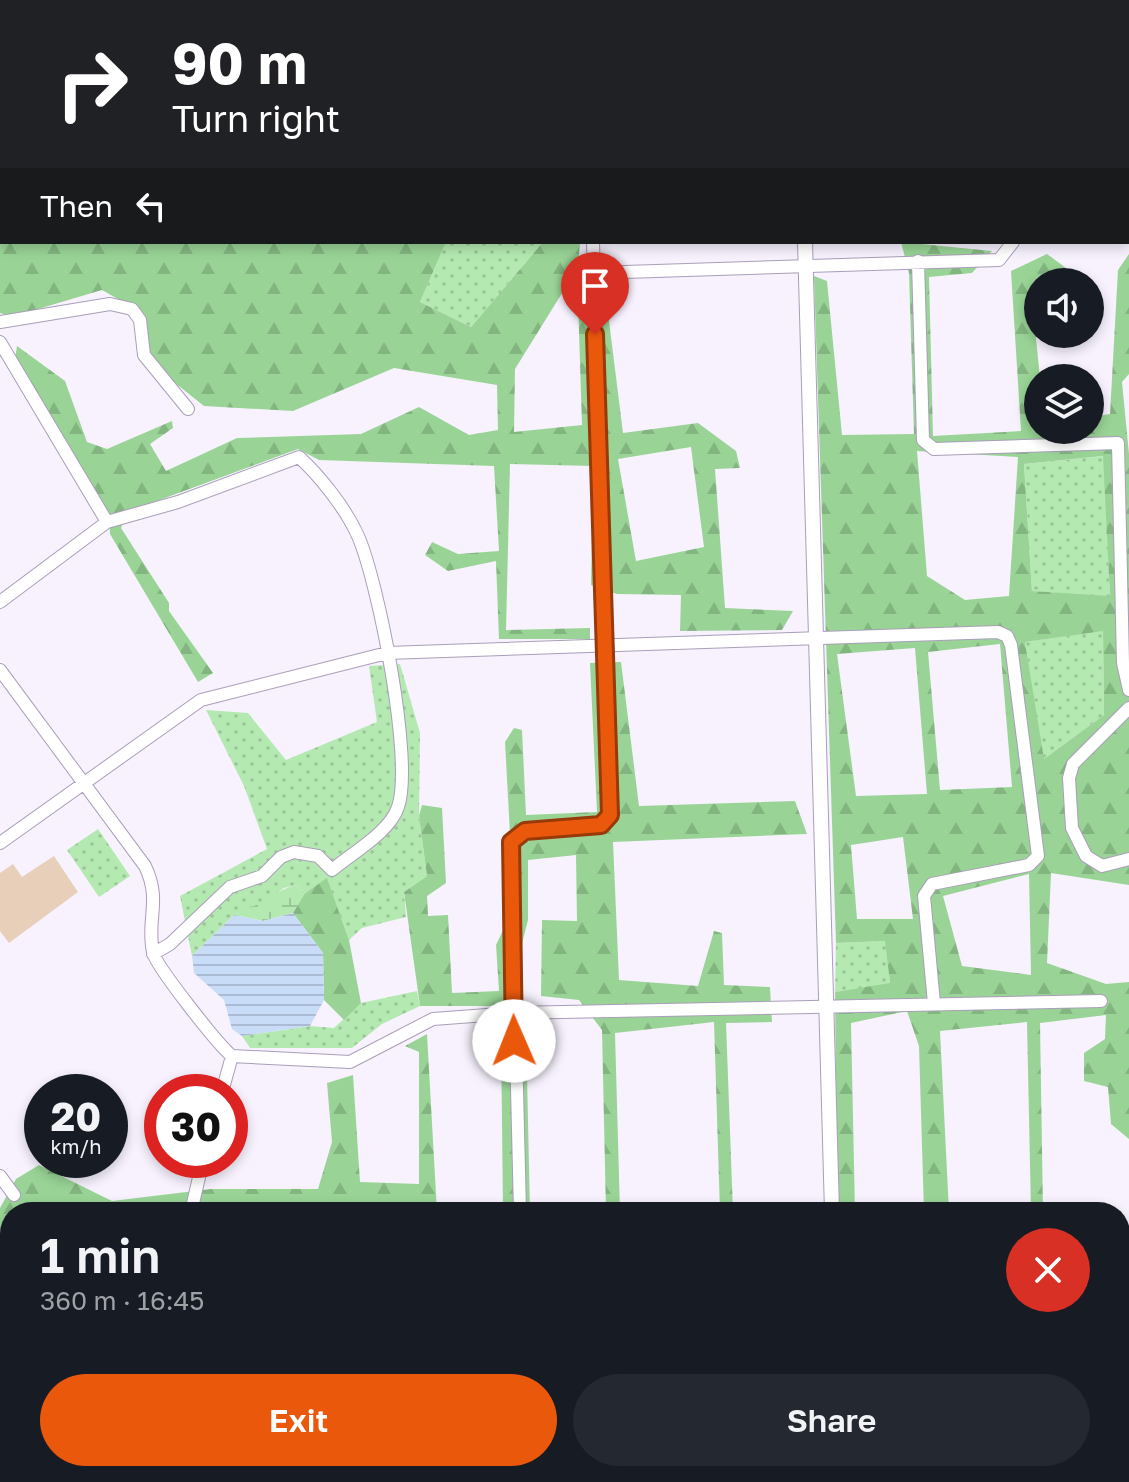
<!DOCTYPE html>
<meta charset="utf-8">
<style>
:root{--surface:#171b24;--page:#242831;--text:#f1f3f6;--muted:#9ea1a6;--accent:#ea580c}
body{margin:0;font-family:"Golos Text",sans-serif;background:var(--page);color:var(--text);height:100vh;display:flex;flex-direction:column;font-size:30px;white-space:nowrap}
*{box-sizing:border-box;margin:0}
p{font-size:26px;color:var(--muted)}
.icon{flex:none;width:44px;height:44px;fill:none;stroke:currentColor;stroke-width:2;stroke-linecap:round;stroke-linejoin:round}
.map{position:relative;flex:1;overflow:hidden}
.panel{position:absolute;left:0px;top:1202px;width:1130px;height:280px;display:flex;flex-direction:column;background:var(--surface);border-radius:32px 32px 0 0;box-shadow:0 4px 12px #0003}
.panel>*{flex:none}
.top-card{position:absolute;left:0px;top:0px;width:1130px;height:244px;box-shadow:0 4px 12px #0003;background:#202124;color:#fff;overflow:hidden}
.buttons{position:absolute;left:1024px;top:268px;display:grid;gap:16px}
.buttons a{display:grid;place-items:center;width:80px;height:80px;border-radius:50%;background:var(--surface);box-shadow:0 4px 12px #0003;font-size:40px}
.speed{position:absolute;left:24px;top:1074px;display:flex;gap:16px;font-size:40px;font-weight:700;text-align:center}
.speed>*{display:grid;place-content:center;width:104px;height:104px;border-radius:50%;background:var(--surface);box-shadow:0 4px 12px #0003;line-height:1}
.speed small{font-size:20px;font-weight:400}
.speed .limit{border:12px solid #d22;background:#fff;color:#111}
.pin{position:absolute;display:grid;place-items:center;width:68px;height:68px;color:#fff;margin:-82px -34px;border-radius:50% 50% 50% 0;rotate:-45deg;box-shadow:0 0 8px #0007}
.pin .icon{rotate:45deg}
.me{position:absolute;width:88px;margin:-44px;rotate:359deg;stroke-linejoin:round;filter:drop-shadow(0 0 6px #0008)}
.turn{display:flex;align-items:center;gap:28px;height:168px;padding:0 40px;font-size:36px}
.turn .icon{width:104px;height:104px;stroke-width:2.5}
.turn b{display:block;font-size:56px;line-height:68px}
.then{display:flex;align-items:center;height:76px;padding:0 40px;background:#0003;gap:16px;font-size:30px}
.round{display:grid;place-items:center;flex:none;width:84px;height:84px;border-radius:42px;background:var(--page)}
.headline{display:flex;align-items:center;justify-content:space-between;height:136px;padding:0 40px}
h1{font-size:48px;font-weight:600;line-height:60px}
.cta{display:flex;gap:16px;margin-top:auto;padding:16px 40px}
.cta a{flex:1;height:92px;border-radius:48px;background:var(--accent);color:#fff;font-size:32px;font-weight:600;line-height:92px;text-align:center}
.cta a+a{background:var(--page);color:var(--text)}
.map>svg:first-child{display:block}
</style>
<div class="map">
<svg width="1129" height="1482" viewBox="0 0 1129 1482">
<defs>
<pattern id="green-dots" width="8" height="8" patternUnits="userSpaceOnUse" patternTransform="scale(2)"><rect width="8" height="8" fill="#b4eab1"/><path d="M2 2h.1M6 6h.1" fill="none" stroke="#9ac797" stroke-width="1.8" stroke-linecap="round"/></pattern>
<pattern id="forest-firs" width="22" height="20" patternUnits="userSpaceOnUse" patternTransform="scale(2)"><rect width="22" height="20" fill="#99d496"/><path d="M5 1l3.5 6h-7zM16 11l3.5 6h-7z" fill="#83b580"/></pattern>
<pattern id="wetland-marsh" width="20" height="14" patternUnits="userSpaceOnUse" patternTransform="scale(2)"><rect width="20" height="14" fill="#b4eab1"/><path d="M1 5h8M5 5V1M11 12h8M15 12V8" fill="none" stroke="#9ac797"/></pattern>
<pattern id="water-rules" width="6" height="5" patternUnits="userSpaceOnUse" patternTransform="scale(2)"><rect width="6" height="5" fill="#c9dcf7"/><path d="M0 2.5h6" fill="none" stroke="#abbbd3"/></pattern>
</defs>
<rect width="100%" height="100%" fill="#f7f2fe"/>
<path fill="url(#green-dots)" d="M446,242h97l-72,85 -51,-25z
M1104,456l6,141 -78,-6 -8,-127z
M1103,630l1,85 -61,45 -18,-118z
M400,664l20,69 -1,83 8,60 -23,16 2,25 -44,11 -13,12 -22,-61 -23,15 -8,-9 -12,3 -28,20 -22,7 -42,41 -12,-60 87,-47 -23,-63 -38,-76 42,3 38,47 91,-38 -8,-56z
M98,829l32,47 -31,21 -32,-47z
M886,941l4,43 -55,8 1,-49z
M417,991l3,15 -38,18 -30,24h-102l-8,-12 68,-10 24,2 27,-25z
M0,1371h10v27l-9,20 9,12v42h33l3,4 36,6h-71l-11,-16z
M862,1472h70v10h-70z"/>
<path fill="url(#forest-firs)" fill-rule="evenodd" d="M0,0h142l-140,2v240h444l-26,60 51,25 72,-85h37l-2,26 27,21 18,144 75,-10 38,28 4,17 -25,1 10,139 68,3 -11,19 -102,1 1,-36 -64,-1 -26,-9 2,-119 -83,-2 -4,166 84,-2v11h-91l-3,-78 -48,10 -23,-16 7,-13 26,12 41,-3 -5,-85 -175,-6 -21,-11 -171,63 -6,16 48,75v8l44,62 -15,9 -88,-148 -1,-18 -94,-157 2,-13 48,35 22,61 20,7 65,-28 1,7 -23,16 16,27 71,-33 124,-4 58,-27 50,28 29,-5 -1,-45 -103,-17 -101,43 -89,-5 -54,-43 -11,-52 -37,-21 -91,27 -11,-4zM577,269l5,156 -68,7 1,-63zM691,447l13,100 -68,14 -18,-102z
M901,242l91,9 -20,22 -43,4 4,159 88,-5 -10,-160 36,-17 19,14 -9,14h-19v30l-4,7 6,59 -2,52h52v-13l20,-3 8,-144 11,-16v120l-7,8 7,72v431l-78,-12 -4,90 59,21 23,-2v157l-18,-15 -3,-37 -24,-6v-28l21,-14 1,-24 -66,8 3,189h-12l-4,-190 -87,9 9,181h-25l-5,-166 -12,-35 -56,12 4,189h-18l-2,-220 55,-9 -5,-42 -49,2 -22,-667 13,5 15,154 72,-1 -5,-161zM917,451l101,6 -9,139 -44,4 -38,-24zM1103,456l7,140 -78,-5 -8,-127zM1103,631l1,84 -60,44 -19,-117zM1000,644l12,143 -72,3 -12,-138zM915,648l12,146 -71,2 -19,-142zM903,837l10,82h-56l-6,-74zM1029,874l2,101 -69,-9 -19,-70z
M621,662l18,144 156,-5 12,33 -194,8 6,138 79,6 16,-55 8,2 2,52 46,2 2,35 -46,1 7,189h-13l-6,-190 -99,11 5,179h-14l-4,-182 -23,-30 -38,-4 1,-76 35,1 -1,-66 -48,5v60l-22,86h-86l-16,-114 23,-16 -8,-60 3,-11 20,3 4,75 -19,13 1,20 20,-1 4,78 47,-2 -3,-46 18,-38 -9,-165 9,-14 8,2 4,85 71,-3 -7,-149z
M327,878l22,62 12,63 -17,17 -20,-20 -1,-47 -30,-40 11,-19z
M526,1030l4,182h-27l-2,-178z
M427,1034l10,178h-28l-1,-9 -104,6 -1,3h-22l-1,-8h-70v8h-200v159h-10v-163l16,-29 23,-14 73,36 99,-12h107l14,-47 -5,-59 26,-8 7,107 59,2v-132l-14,-6z
M432,1472h77l2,10h-138z"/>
<path fill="url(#wetland-marsh)" d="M296,885l8,9 -11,19 -30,8 -29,-6c23,-7 39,-24 62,-30z
M43,1472h86l5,8 -52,2 -36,-6z"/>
<path fill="url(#water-rules)" d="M293,913l30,40 1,47 -14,26 -68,10 -10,-7 -8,-29 -30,-27 -2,-17 42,-41 29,6z"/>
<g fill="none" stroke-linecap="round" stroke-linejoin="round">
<path stroke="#c9dcf7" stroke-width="4" d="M0,1391l10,6"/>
</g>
<path fill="#e8cfb9" d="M54,856l24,36 -69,51 -9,-12v-58l13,-9 9,13z"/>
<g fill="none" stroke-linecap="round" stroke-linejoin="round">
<g stroke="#aa9eb9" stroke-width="14">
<path id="minor" d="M586,0v2
M902,0v2
M918,261l5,179 11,9 184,-6 5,220 6,27
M594,273l405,-13 14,-18
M0,322l110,-18 22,5 8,11 4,35 44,54
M0,342l107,180
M0,602l107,-80 71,-20 121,-45c21,19 47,52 59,79 20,45 56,226 40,271 -8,25 -46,46 -66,63l-14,-14 -24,-4 -13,5 -19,19 -32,11 -60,57 -17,10
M0,670l145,196c17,35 1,53 8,86 2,13 66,94 79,104l118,6 83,-43 80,-6 588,-12
M1129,708l-56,56 -4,14 3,50 14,28 16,10 27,-7
M0,843l201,-143 186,-47 611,-21 9,4 4,9 27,211 -9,9 -97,19 -8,12 10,107
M222,1092l10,-36
M0,1176l14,19
M191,1212l12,-52
M520,1212l-9,-370 14,-11 76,-6 9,-10 -17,-573
M1120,1355h9
M0,1459l17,23
M197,1472l1,10
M624,1472l1,10
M948,1472v10"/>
</g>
<g stroke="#aa9eb9" stroke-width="16">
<path id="tertiary" d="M799,0v2
M805,242l27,970
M839,1472v10"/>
</g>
<use href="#minor" stroke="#fff" stroke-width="12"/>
<use href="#tertiary" stroke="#fff" stroke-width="14"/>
</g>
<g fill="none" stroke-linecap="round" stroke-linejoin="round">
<g stroke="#983908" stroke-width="20">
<path id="route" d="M514,1041l-3,-199 14,-11 76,-6 9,-10 -15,-481"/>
</g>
<use href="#route" stroke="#ea580c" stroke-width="14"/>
</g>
</svg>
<div class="buttons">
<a><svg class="icon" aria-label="sound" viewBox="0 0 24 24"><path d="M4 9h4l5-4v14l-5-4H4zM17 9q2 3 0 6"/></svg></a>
<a><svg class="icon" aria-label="layers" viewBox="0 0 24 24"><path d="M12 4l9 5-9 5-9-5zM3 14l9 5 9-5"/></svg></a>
</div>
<div class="speed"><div>20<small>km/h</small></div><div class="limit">30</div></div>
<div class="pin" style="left:595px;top:334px;background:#d93025"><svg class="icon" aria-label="arrive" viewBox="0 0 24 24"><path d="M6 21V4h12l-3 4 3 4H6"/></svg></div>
<svg class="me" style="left:514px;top:1041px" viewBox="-20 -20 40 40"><circle r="19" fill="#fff"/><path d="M0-13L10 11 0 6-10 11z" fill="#ea580c"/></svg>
<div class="top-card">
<div class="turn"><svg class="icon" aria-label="right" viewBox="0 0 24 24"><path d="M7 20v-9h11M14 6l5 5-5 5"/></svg><div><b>90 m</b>Turn right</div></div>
<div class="then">Then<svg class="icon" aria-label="left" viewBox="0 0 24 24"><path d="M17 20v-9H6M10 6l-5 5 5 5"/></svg></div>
</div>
<section class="panel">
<div class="headline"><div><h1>1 min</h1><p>360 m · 16:45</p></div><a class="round" style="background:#d93025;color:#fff"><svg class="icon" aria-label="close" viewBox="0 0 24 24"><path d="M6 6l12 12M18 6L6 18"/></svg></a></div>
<div class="cta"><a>Exit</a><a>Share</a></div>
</section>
</div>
